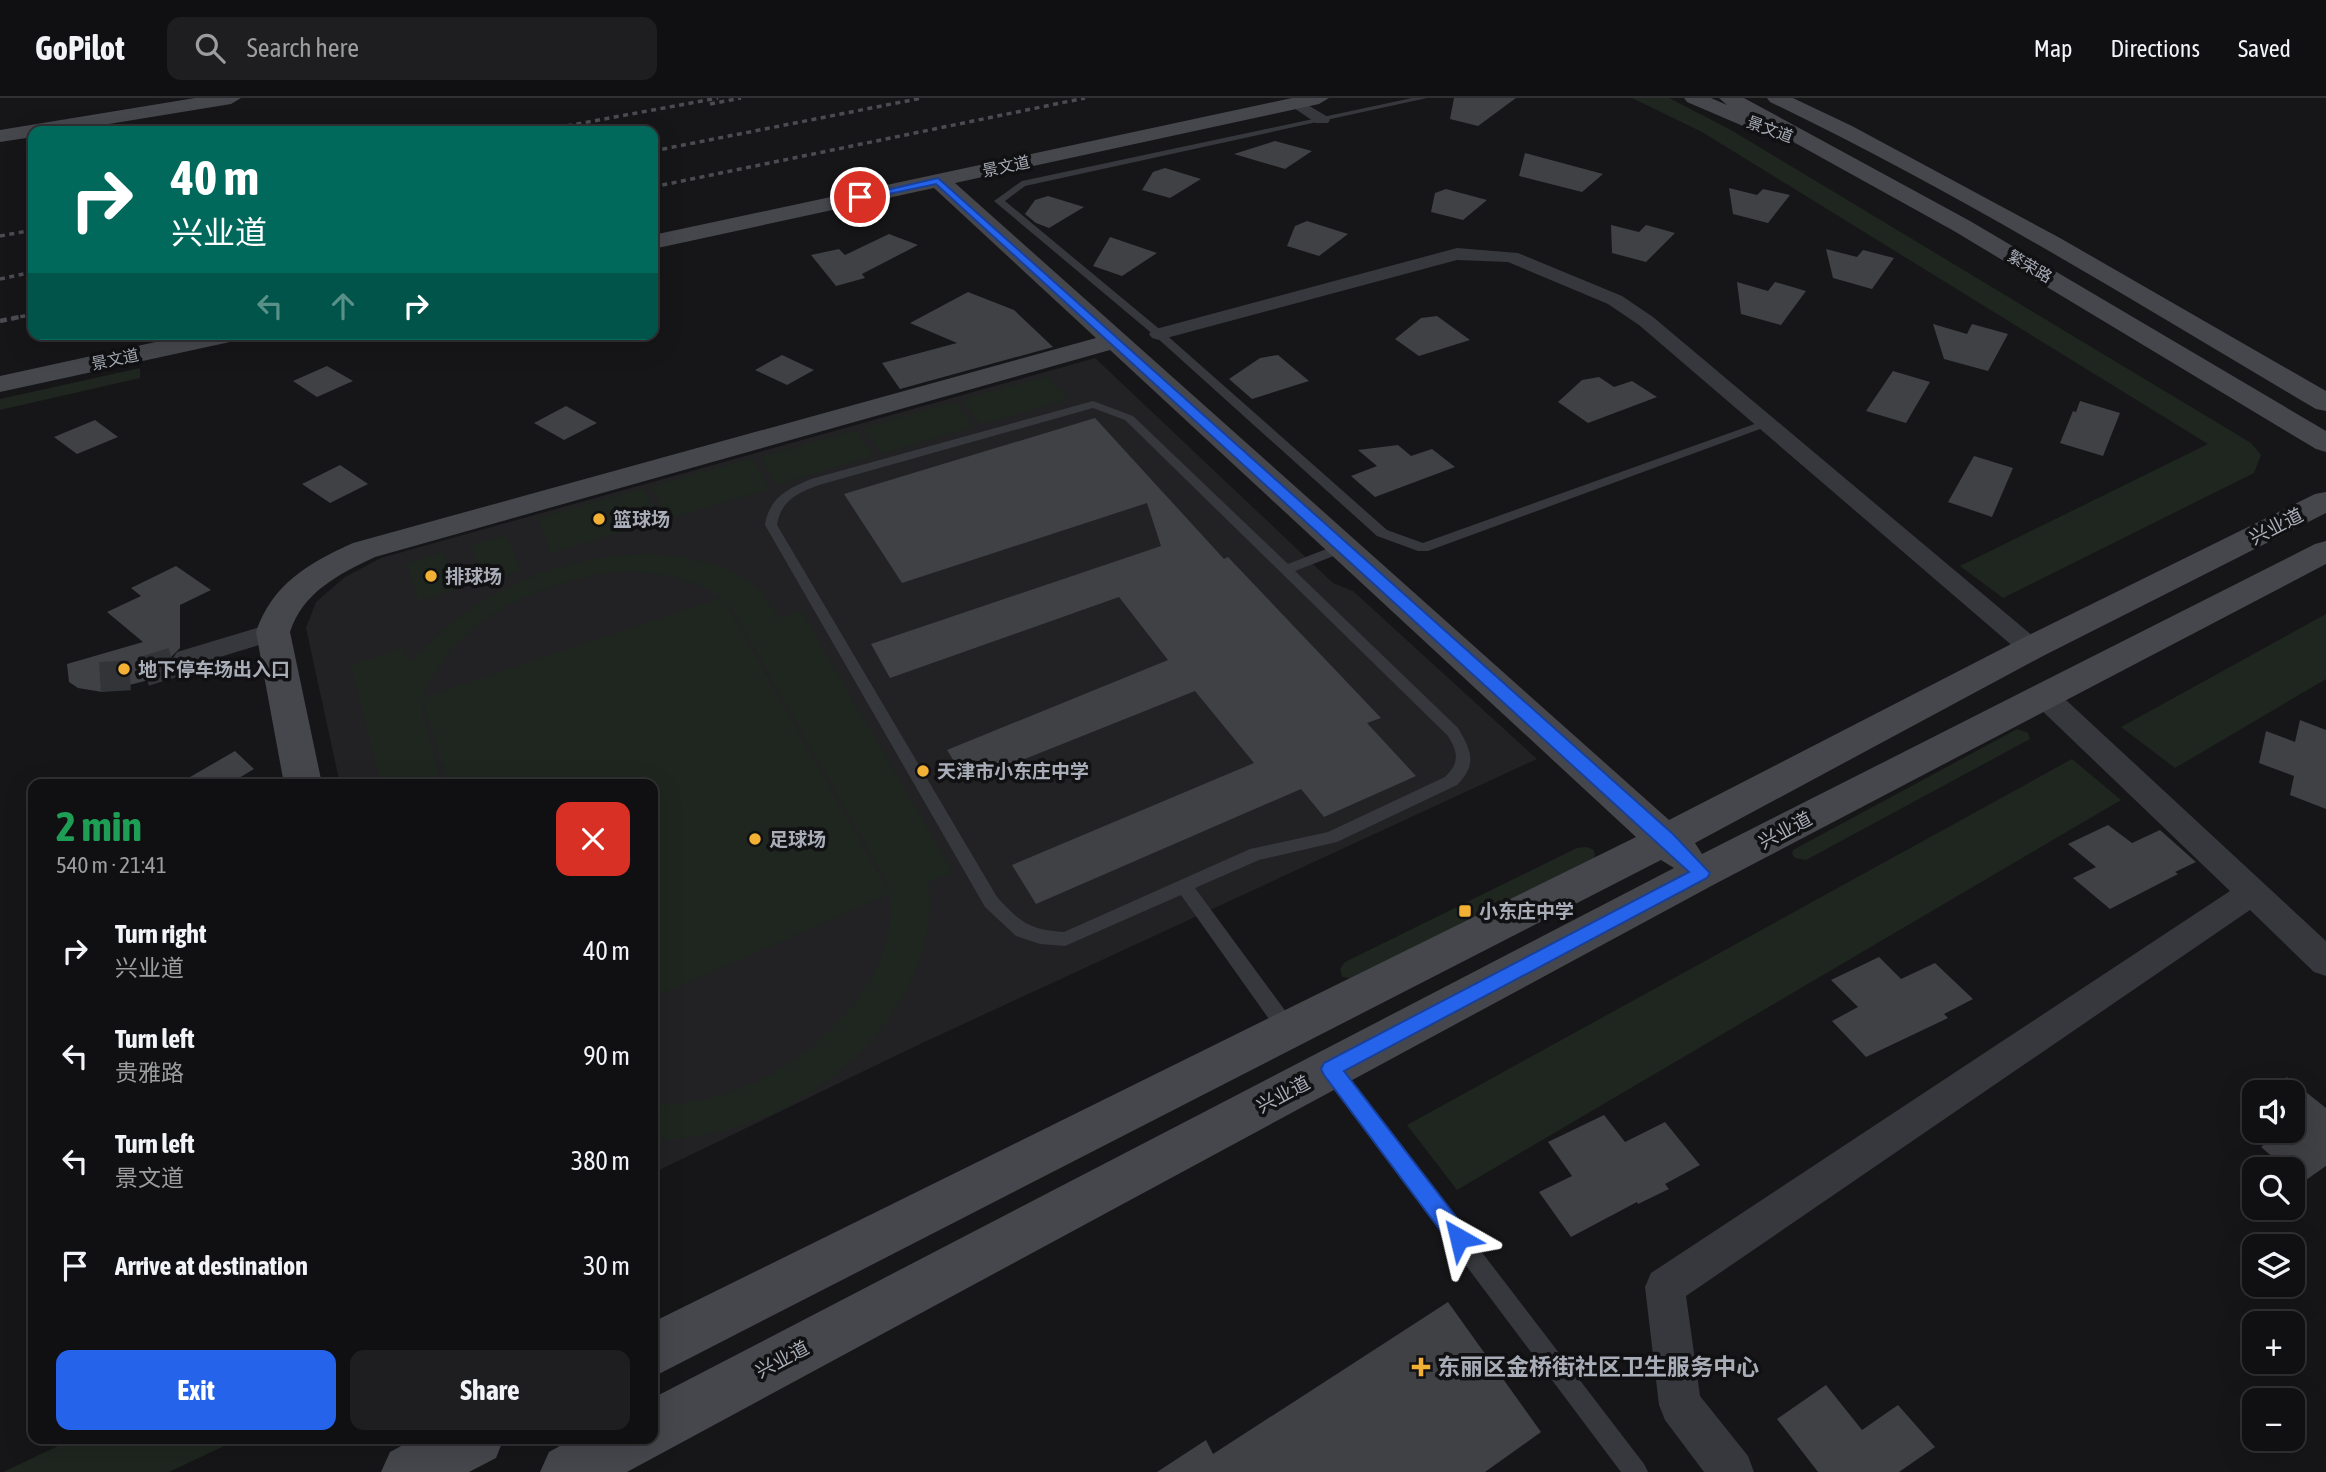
<!DOCTYPE html>
<meta charset="utf-8">
<style>
:root{--surface:#101012;--page:#1e1e20;--text:#f1f3f6;--muted:#9c9d9f;--line:#303032;--accent:#2563eb}
body{margin:0;font-family:"Asap Condensed","Noto Sans SC",sans-serif;background:var(--page);color:var(--text);height:100vh;display:flex;flex-direction:column;font-size:26px;white-space:nowrap}
*{box-sizing:border-box;margin:0}
p{font-size:23px;color:var(--muted)}
.icon{flex:none;width:38px;height:38px;fill:none;stroke:currentColor;stroke-width:2;stroke-linecap:round;stroke-linejoin:round}
.map{position:relative;flex:1;overflow:hidden}
.details{position:absolute;left:28px;top:681px;width:630px;height:665px;display:flex;flex-direction:column;background:var(--surface);border-radius:14px;box-shadow:0 7px 28px #0002,0 0 0 2px var(--line)}
.details>*{flex:none}
.top-card{position:absolute;left:28px;top:28px;width:630px;height:214px;border-radius:14px;box-shadow:0 7px 28px #0002,0 0 0 2px var(--line);background:#00695c;color:#fff;overflow:hidden}
.fabs{position:absolute;left:2242px;top:982px;display:grid;gap:14px}
.fabs a{display:grid;place-items:center;width:63px;height:63px;border-radius:14px;background:var(--surface);box-shadow:0 7px 28px #0002,0 0 0 2px var(--line);font-size:35px}
.pin{position:absolute;display:grid;place-items:center;width:60px;height:60px;color:#fff;margin:-30px;border:4px solid #fff;border-radius:50%;box-shadow:0 2px 7px #0007}
.me{position:absolute;width:77px;margin:-38px;rotate:323deg;stroke-linejoin:round;filter:drop-shadow(0 0 5px #0008)}
.turn{display:flex;align-items:center;gap:24px;height:147px;padding:0 28px;font-size:32px}
.turn .icon{width:91px;height:91px;stroke-width:2.5}
.turn b{display:block;font-size:49px;line-height:60px}
.lanes{display:flex;align-items:center;height:66px;padding:0 28px;background:#0003;justify-content:center;gap:35px;direction:ltr}
.lanes .off{opacity:.35}
.round{display:grid;place-items:center;flex:none;width:74px;height:74px;border-radius:14px;background:var(--page)}
.headline{display:flex;align-items:center;justify-content:space-between;height:119px;padding:0 28px}
h1{font-size:42px;font-weight:700;line-height:52px;color:#1e9e55}
.action{display:flex;gap:14px;margin-top:auto;padding:14px 28px}
.action a{flex:1;height:80px;border-radius:14px;background:var(--accent);color:#fff;font-size:28px;font-weight:700;line-height:80px;text-align:center}
.action a+a{background:var(--page);color:var(--text)}
ul{padding:0;list-style:none}
li{display:flex;align-items:center;gap:21px;height:105px;padding:0 28px}
li div{flex:1}
li b{display:block;font-size:26px}
li em{font-style:normal}
header{display:flex;align-items:center;gap:42px;box-sizing:border-box;height:98px;padding:0 35px;background:var(--surface);border-bottom:2px solid var(--line)}
header strong{font-size:33px}
nav{display:flex;gap:38px;margin-inline-start:auto;font-size:24px}
.search{width:490px;height:63px;background:var(--page);display:flex;align-items:center;gap:18px;box-sizing:border-box;padding:0 24px;border-radius:14px;color:var(--muted);font-size:26px}
.map>svg:first-child{display:block}
</style>
<header>
<strong>GoPilot</strong>
<div class="search"><svg class="icon" aria-label="search" viewBox="0 0 24 24"><circle cx="10" cy="10" r="6"/><path d="M15 15l6 6"/></svg>Search here</div>
<nav><a>Map</a><a>Directions</a><a>Saved</a></nav>
</header>
<div class="map">
<svg width="2326" height="1374" viewBox="0 0 2326 1374">
<rect width="100%" height="100%" fill="#161618"/>
<path fill="#222225" d="M1095,260l238,225 20,8 184,168 -619,286 -265,128v-389h-313l-34,-156 10,-26 29,-25 36,-19z"/>
<path fill="#1e261f" fill-rule="evenodd" d="M1632,0h37l62,32 520,313 10,12 -7,18 -251,125 -43,-32 248,-122 -506,-312z
M140,270v10l-140,32v-11z
M1047,278l22,23 -88,26 -20,-25z
M954,304l20,24 -92,28 -19,-26z
M856,332l18,26 -98,29 -16,-28z
M752,360l18,31 -103,30 -16,-33z
M644,390l16,33 -109,32 -13,-35z
M507,437l14,36 -37,12 -13,-38z
M444,454l12,38 -38,11 -11,-38z
M647,456c35,2 76,7 105,30 11,9 19,23 28,34l21,-7 152,261 -25,11c13,97 -68,189 -152,229 -38,18 -81,27 -123,29v-36c85,0 164,-46 211,-116 19,-28 31,-61 25,-95l-236,104v-214h-205l-25,-82 -1,11 20,71h-61l-30,-119 52,-17 7,15c61,-69 144,-107 237,-109zM625,473c34,3 68,6 96,27l-298,100c30,-81 122,-119 202,-127zM724,502l8,9 154,271 2,11z
M2326,516v65l-151,89 -54,-41z
M2017,631l11,4 2,6 -224,121 -11,-2 -3,-4 1,-4z
M2072,661l49,41 -664,390 -50,-65z
M1587,749l7,3 1,6 -4,6 -241,116 -8,-1 -2,-8 5,-7 232,-114z
M73,1341v-1l166,1 -70,33h-166z"/>
<path fill="#404145" d="M1454,0h62l-38,28 -28,-7z
M1275,43l37,10 -27,18 -51,-15z
M1525,55l78,21 -21,18 -63,-16z
M1165,70l36,11 -31,19 -28,-8 11,-18z
M1729,90l28,7 6,-6 27,6 -22,28 -35,-9z
M1446,91l41,11 -24,20 -32,-8 4,-19z
M1048,98l36,11 -35,21 -13,-5 -11,-9 10,-14z
M1307,123l41,13 -29,22 -32,-10 8,-20z
M1611,127l28,7 7,-7 29,8 -29,29 -34,-9z
M889,136l29,11 -56,29 3,4 -29,8 -25,-31 28,-6 6,6z
M1110,139l47,16 -35,23 -29,-10z
M1826,151l31,8 6,-7 31,8 -22,31 -39,-11z
M1737,184l31,9 7,-9 31,9 -25,34 -40,-11z
M968,194l46,18 39,37 -153,42 -18,-26 75,-20 -47,-20z
M1437,218l33,24 -51,16 -24,-17 26,-21z
M1933,226l34,10 5,-10 36,10 -20,37 -44,-12z
M782,257l32,15 -27,15 -32,-15z
M1278,257l31,26 -57,18 -23,-20 31,-21z
M327,268l26,15 -36,16 -24,-16z
M1893,273l37,11 -24,41 -40,-12z
M1599,279l15,10 18,-6 25,16 -69,26 -30,-21 24,-22z
M2080,303l40,12 -17,43 -43,-13 13,-32 3,1z
M566,308l31,17 -33,17 -30,-17z
M1095,320l129,141 4,-2 153,161 -14,5 49,53 -92,41 -23,-28 -265,115 -24,-39 242,-102 -59,-72 -228,91 -20,-32 221,-90 -49,-63 -229,81 -19,-34 290,-98 -14,-43 -245,80 -58,-89z
M95,322l23,17 -41,17 -23,-17z
M1398,347l13,11 21,-7 23,18 -80,30 -24,-21 26,-10 -19,-16z
M1974,358l39,12 -21,49 -44,-15z
M340,367l28,19 -38,19 -28,-19z
M176,468l35,24 -31,15v43l-9,9 4,8 5,3v4l-78,20 -24,-4 -9,-6 -2,-18 76,-22 -36,-30 34,-16 -10,-8z
M2300,622l26,10v79l-36,-14 4,-19 -35,-13 7,-32 29,11z
M235,653l19,18 -25,15h-51z
M2108,727l24,18 28,-13 36,32 -21,10 3,2 -68,35 -37,-31 23,-11 -28,-23z
M1879,859l22,22 34,-16 38,36 -29,15 4,4 -82,39 -34,-36 26,-14 -27,-27z
M2287,979l39,31v58l-23,16 -11,-9v-4h-5l-26,-22 23,-17h8v-38h-27z
M1604,1017l21,27 40,-20 35,43 -35,19 4,5 -31,15 -1,-2 -66,35 -32,-45 33,-16 -24,-34z
M1448,1204l93,130 -56,40h-328l49,-32 7,14z
M1826,1287l36,45 36,-25 37,42 -36,25h-81l-41,-53z"/>
<g fill="none" stroke-linecap="round" stroke-linejoin="round">
<path stroke="#333438" stroke-width="30" stroke-dasharray="30 15" stroke-linecap="butt" d="M100,579l33,-2 54,-17"/>
<path fill="#37383d" fill-rule="evenodd" d="M1412,0h15l-402,88 -20,15 158,131 224,198 36,13 340,-122h8v4l-343,126h-10l-41,-15 -222,-200 -161,-135 28,-20z
M1093,303l40,15 155,148 51,-20h10v6l-54,21 163,157c14,23 19,37 -1,57l-120,57 -78,18 -64,28 100,136 2,6 -2,6 -7,2 -7,-2 -100,-141 -116,51 -25,-2 -24,-8 -31,-29 -220,-382c4,-27 22,-36 46,-46zM1093,310l32,12 323,316c10,16 12,27 -3,41l-117,55 -78,17 -186,83c-35,-2 -44,-10 -67,-35l-220,-372c4,-25 21,-32 42,-40z
M1330,963l7,2 307,401 4,8h-27l-298,-397 -2,-6 2,-6z"/>
<path fill="#37383d" fill-rule="evenodd" d="M1296,0l32,19 2,3 -2,3h-12l-25,-17 -3,-3 3,-3z
M1457,150l61,5 104,43 31,21 387,325 4,6 -4,6 -9,3 -9,-3 -383,-329 -31,-21 -100,-42 -51,-2 -298,80 -7,-2 -3,-4 3,-4z
M273,525l9,3 4,6 -4,6 -95,29 -10,-3 -4,-6 4,-6z
M2043,587l10,3 273,253v35l-12,-4 -64,-62 -564,386 14,100 48,60 6,16h-50l-39,-52 -6,-15 -14,-118 6,-14 579,-382 -197,-189 -4,-7 4,-7z"/>
<path fill="#45474d" fill-rule="evenodd" d="M195,0h46l-10,6 -165,27h-33v6l-33,5v-12z
M1292,0h37l-10,6 -364,79 714,637 350,-180 296,-146 11,-2v21l-283,143 -348,187 7,11 613,-310 11,-3v23l-611,320 -1088,588h-87l9,-20 25,-14h79v-40l1021,-530 -13,-8 -1008,517v-55l983,-485 -526,-487 -735,207c-36,17 -72,35 -85,75l32,152h-38l-28,-152c16,-48 53,-69 97,-89l743,-205 -162,-150 -281,61v-14z
M1684,0h27l16,7 -8,-7h25l226,123 356,210v21l-10,-3 -362,-218 -195,-108 -9,5 -7,-2 -56,-24z
M1767,0h26l59,28 208,112 266,153v20l-10,-2c-179,-106 -358,-217 -546,-307z
M192,236h51l-4,6 -9,2 -230,50v-16z
M416,1340h88l-8,20 -27,14h-88l9,-20z"/>
<path stroke="#4a4c52" stroke-width="3.5" stroke-dasharray="5 4.5" stroke-linecap="butt" d="M710,6l31,-6
M539,33l179,-33
M653,53l269,-53
M653,89l432,-89
M0,138l33,-6
M0,181l33,-7
M11,221l22,-5"/>
<path stroke="#4a4c52" stroke-width="4.5" stroke-dasharray="7 5" stroke-linecap="butt" d="M0,223l19,-4"/>
</g>
<path fill="#2563eb" stroke="#184099" stroke-width="2" d="M938,80l735,656 37,39 -3,5 -363,193 123,160 3,7 -3,8 -8,3 -7,-3 -128,-171 -3,-6 3,-6 365,-191 -753,-688 -76,16 -4,-3z"/>
<g fill="#f2b134" stroke="#111113" stroke-width="2.5">
<circle cx="599" cy="421" r="7"/>
<circle cx="431" cy="478" r="7"/>
<circle cx="124" cy="571" r="7"/>
<circle cx="923" cy="673" r="7"/>
<circle cx="755" cy="741" r="7"/>
<rect x="1458" y="806" width="14" height="14" rx="3.5"/>
<path d="M1417.5 1258.5h7v7h7v7h-7v7h-7v-7h-7v-7h7z"/>
</g>
<g text-anchor="middle" stroke-width="7" stroke-linejoin="round" paint-order="stroke">
<g font-size="16" fill="#a8adb8" stroke="#111113">
<text transform="translate(1770 31) rotate(20)" y="6">景文道</text>
<text transform="translate(1006 68) rotate(-12)" y="6">景文道</text>
<text transform="translate(2030 168) rotate(30)" y="6">繁荣路</text>
<text transform="translate(115 261) rotate(-12)" y="6">景文道</text>
</g>
<g font-size="19" font-weight="bold" fill="#a8adb8" stroke="#111113" text-anchor="start">
<text x="613" y="428">篮球场</text>
<text x="445" y="485">排球场</text>
<text x="138" y="578">地下停车场出入口</text>
<text x="937" y="680">天津市小东庄中学</text>
<text x="769" y="748">足球场</text>
<text x="1479" y="820">小东庄中学</text>
</g>
<g font-size="19" fill="#a8adb8" stroke="#111113">
<text transform="translate(2276 428) rotate(-27)" y="7">兴业道</text>
<text transform="translate(1785 732) rotate(-28)" y="7">兴业道</text>
<text transform="translate(1283 996) rotate(-28)" y="7">兴业道</text>
<text transform="translate(782 1261) rotate(-28)" y="7">兴业道</text>
</g>
<g font-size="23" font-weight="bold" fill="#a8adb8" stroke="#111113" text-anchor="start">
<text x="1437" y="1277">东丽区金桥街社区卫生服务中心</text>
</g>
</g>
</svg>
<div class="fabs">
<a><svg class="icon" aria-label="sound" viewBox="0 0 24 24"><path d="M4 9h4l5-4v14l-5-4H4zM17 9q2 3 0 6"/></svg></a>
<a><svg class="icon" aria-label="search" viewBox="0 0 24 24"><circle cx="10" cy="10" r="6"/><path d="M15 15l6 6"/></svg></a>
<a><svg class="icon" aria-label="layers" viewBox="0 0 24 24"><path d="M12 4l9 5-9 5-9-5zM3 14l9 5 9-5"/></svg></a>
<a>+</a>
<a>−</a>
</div>
<div class="pin" style="left:860px;top:99px;background:#d93025"><svg class="icon" aria-label="arrive" viewBox="0 0 24 24"><path d="M6 21V4h12l-3 4 3 4H6"/></svg></div>
<svg class="me" style="left:1459px;top:1140px" viewBox="-20 -20 40 40"><path d="M0-17L14 15 0 8-14 15z" fill="#2563eb" stroke="#fff" stroke-width="4"/></svg>
<div class="top-card">
<div class="turn"><svg class="icon" aria-label="right" viewBox="0 0 24 24"><path d="M7 20v-9h11M14 6l5 5-5 5"/></svg><div><b>40 m</b>兴业道</div></div>
<div class="lanes"><svg class="icon off" aria-label="left" viewBox="0 0 24 24"><path d="M17 20v-9H6M10 6l-5 5 5 5"/></svg><svg class="icon off" aria-label="ahead" viewBox="0 0 24 24"><path d="M12 20V5M6 11l6-6 6 6"/></svg><svg class="icon" aria-label="right" viewBox="0 0 24 24"><path d="M7 20v-9h11M14 6l5 5-5 5"/></svg></div>
</div>
<section class="details">
<div class="headline"><div><h1>2 min</h1><p>540 m · 21:41</p></div><a class="round" style="background:#d93025;color:#fff"><svg class="icon" aria-label="close" viewBox="0 0 24 24"><path d="M6 6l12 12M18 6L6 18"/></svg></a></div>
<ul>
<li><svg class="icon" aria-label="right" viewBox="0 0 24 24"><path d="M7 20v-9h11M14 6l5 5-5 5"/></svg><div><b>Turn right</b><p>兴业道</p></div><em>40 m</em></li>
<li><svg class="icon" aria-label="left" viewBox="0 0 24 24"><path d="M17 20v-9H6M10 6l-5 5 5 5"/></svg><div><b>Turn left</b><p>贵雅路</p></div><em>90 m</em></li>
<li><svg class="icon" aria-label="left" viewBox="0 0 24 24"><path d="M17 20v-9H6M10 6l-5 5 5 5"/></svg><div><b>Turn left</b><p>景文道</p></div><em>380 m</em></li>
<li><svg class="icon" aria-label="arrive" viewBox="0 0 24 24"><path d="M6 21V4h12l-3 4 3 4H6"/></svg><div><b>Arrive at destination</b></div><em>30 m</em></li>
</ul>
<div class="action"><a>Exit</a><a>Share</a></div>
</section>
</div>
